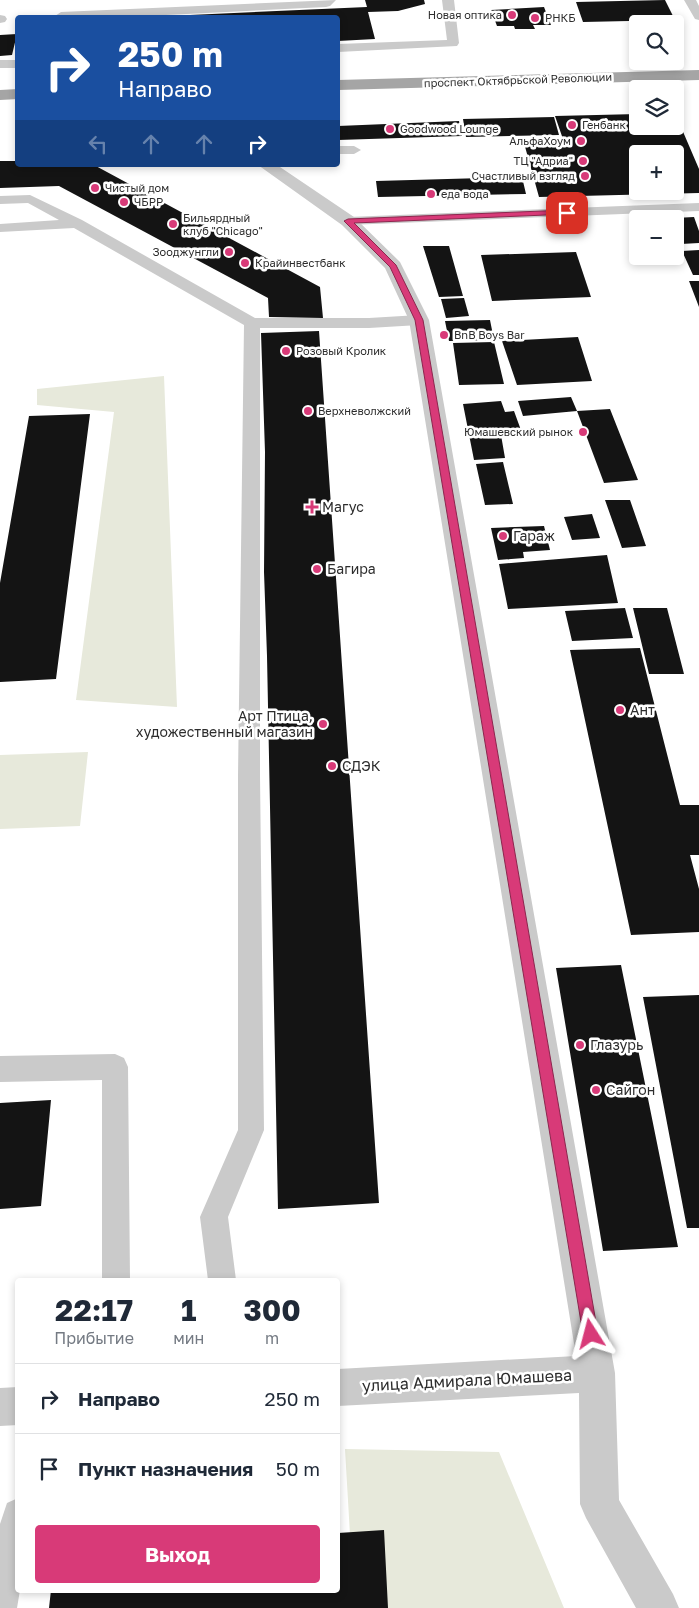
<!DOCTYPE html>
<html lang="ru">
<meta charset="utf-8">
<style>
:root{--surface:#fff;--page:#f2f2f3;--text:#1f2937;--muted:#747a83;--line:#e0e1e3;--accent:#d83a78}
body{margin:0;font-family:"Golos Text",sans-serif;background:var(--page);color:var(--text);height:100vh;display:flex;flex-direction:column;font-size:19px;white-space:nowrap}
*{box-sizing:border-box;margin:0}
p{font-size:16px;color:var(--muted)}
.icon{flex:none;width:28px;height:28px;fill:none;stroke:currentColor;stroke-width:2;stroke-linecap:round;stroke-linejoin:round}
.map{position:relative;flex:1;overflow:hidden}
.drawer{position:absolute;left:15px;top:1278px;width:325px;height:315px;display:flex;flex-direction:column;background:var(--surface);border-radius:5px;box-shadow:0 2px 8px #0003}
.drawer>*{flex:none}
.guide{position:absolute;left:15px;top:15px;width:325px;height:152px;border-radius:5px;box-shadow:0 2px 8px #0003;background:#1a4fa0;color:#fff;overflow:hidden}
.fabs{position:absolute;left:629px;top:15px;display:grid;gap:10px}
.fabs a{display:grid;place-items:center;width:55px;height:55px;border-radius:5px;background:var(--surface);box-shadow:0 2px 8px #0003;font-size:25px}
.pin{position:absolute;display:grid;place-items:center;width:42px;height:42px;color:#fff;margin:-21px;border-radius:10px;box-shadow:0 2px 8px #0006}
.me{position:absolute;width:55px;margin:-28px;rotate:351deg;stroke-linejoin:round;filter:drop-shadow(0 0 4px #0008)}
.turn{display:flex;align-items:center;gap:18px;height:105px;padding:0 20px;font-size:22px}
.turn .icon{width:65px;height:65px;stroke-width:2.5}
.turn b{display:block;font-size:35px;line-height:42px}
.lanes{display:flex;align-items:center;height:48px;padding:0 20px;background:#0003;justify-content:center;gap:25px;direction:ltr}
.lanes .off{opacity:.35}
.eta{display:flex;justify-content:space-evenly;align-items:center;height:85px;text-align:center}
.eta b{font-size:30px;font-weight:700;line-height:35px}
.cta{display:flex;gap:10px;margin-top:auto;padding:10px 20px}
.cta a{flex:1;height:58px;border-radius:5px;background:var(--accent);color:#fff;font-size:20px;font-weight:700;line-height:58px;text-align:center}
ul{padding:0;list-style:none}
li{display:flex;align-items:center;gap:15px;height:70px;padding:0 20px;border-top:1px solid var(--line)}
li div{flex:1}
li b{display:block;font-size:19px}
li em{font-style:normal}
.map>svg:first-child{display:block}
</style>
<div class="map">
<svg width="699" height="1608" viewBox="0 0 699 1608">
<rect width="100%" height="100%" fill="#fff"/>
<path fill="#e7e9db" d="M164,376l13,331 -101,-7 38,-288 -77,-7v-16z
M88,752l-8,74 -80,3v-74z
M345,1449l154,3 65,156h-191l-19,-4z"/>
<path fill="#141414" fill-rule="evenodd" d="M365,0h59l1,4 -27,7 -30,1 7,27 -37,2v-23h-170v-2l199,-9z
M665,0l10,20 -92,2 -7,-20z
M544,7l7,18h-18l2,4h-20l-1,-3h-17l-6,-16z
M17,34l-5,21 -12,1v-21z
M675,113l24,56v24l-160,4 -15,-54 40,-1 -9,-26 83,-2v12h37zM638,154h37v37h-37z
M554,117l5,18 -93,2 -3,-18z
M459,121l3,15 -124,4v-14z
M0,161h18v4h76l226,122 3,31 -54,-1 -1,-19 -209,-112 -59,2z
M522,177l4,17 -148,3 -2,-16z
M694,217l5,14v12l-18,1 -6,-16v-10z
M423,246h26l14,50 -24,1z
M699,250v25h-6l-11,-24z
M576,252l15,45 -99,4 -11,-46z
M689,281h10v26z
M464,298l5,18 -23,2 -5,-19z
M490,320l4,20 -45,1 -4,-20z
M319,331l60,872 -101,6 -11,-553 -3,-84 1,-120 -4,-119z
M578,337l14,44 -75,4 -15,-44z
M494,342l10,42 -45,1 -6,-42z
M571,397l6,14 -54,5 -5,-15z
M501,401l4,11 9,-1 8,22 -21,2 4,23 -31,2 -11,-56z
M610,409l28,71 -34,3 -27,-72z
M90,414l-34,265 -56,3v-99l29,-167z
M503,462l10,42 -28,1 -9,-41z
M605,500h25l16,46 -24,2z
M592,514l8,24 -28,2 -8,-23z
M544,526l6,24 -27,2 1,6 -26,2 -7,-32z
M607,555l11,48 -110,6 -9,-45z
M625,608l8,30 -61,3 -7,-30z
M633,608h34l17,66h-35z
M640,648l40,157h19v50h-9l9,34v43l-68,3 -61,-285z
M621,965l57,282 -75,4 -47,-283z
M699,995v233h-12l-44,-231z
M51,1100l-10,106 -41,3v-106z
M384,1530l4,78h-339l2,-18h287v-57z"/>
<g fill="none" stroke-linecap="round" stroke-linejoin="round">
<path fill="#cacaca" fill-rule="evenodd" d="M336,0l-6,6 -4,1 -220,11 -51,-2 6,-4z
M442,0h12l5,43 -2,3 -119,6v-8l109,-4z
M684,0h12l3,6v14l-4,-1z
M0,15l5,1 2,3 -2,3 -5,1z
M0,60h18v8h-18z
M338,146h16l7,4 -7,4h-16z
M30,195l52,25 173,98h114l50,-3 6,2 2,3 -2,3 -6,2 -50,3h-109v448l4,354 -36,87 8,63h-28l-8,-63 38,-87v-354l6,-451 -170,-97 -74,4v-8l59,-4 -31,-17 -28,1v-8z
M699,203v8l-351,14 -5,-1 -2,-3 2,-3 5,-1z
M115,1054l9,4 4,9 2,213h-28v-200l-102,2v-26z
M18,1498v92h2l-3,18h-17v-84l7,-21z"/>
<path fill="#cacaca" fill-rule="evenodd" d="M258,165h19l77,52 46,45 29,58 186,1053 4,127 54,94 6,14h-43l-50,-90 -6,-14 -1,-111 -241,13v-37l238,-13 -167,-1036 -24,-52 -43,-43z
M18,1387v38l-18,1v-38z"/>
<path fill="#a5a5a5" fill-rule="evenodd" d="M699,70v10l-361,10v-10z
M18,89v10l-18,1v-10z"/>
</g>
<path fill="#d83a78" stroke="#8c264e" d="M567,210l3,1v3l-216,9 42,42 27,55 175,1014 -2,5 -5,2 -6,-2 -2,-5 -168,-1014 -25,-53 -46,-46 4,-2z"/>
<g fill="#d83a78" stroke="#fff" stroke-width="2">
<circle cx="512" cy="15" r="5"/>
<circle cx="535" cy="18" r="5"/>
<circle cx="572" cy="125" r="5"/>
<circle cx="390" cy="129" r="5"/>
<circle cx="581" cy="141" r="5"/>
<circle cx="583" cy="161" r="5"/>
<circle cx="585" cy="176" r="5"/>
<circle cx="95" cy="188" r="5"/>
<circle cx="431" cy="194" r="5"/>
<circle cx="124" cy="202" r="5"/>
<circle cx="173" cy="224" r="5"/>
<circle cx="229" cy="252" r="5"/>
<circle cx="245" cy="263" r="5"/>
<circle cx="444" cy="335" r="5"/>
<circle cx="286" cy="351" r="5"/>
<circle cx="308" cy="411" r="5"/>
<circle cx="583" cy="432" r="5"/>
<path d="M309.5 499.5h5v5h5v5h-5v5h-5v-5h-5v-5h5z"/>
<circle cx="503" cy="536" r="5"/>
<circle cx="317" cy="569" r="5"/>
<circle cx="620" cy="710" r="5"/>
<circle cx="323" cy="724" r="5"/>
<circle cx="332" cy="766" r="5"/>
<circle cx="580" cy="1045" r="5"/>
<circle cx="596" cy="1090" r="5"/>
</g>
<g text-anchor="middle" stroke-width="5" stroke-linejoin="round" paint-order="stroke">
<g font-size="11" fill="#2d2d2d" stroke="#fff" text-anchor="start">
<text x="502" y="19" text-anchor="end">Новая оптика</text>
<text x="545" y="22">РНКБ</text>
<text x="582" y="129">Генбанк</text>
<text x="400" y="133">Goodwood Lounge</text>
<text x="571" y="145" text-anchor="end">АльфаХоум</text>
<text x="573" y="165" text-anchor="end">ТЦ "Адриа"</text>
<text x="575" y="180" text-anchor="end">Счастливый взгляд</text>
<text x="105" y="192">Чистый дом</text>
<text x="441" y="198">еда вода</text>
<text x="134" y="206">ЧБРР</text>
<text x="183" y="222">Бильярдный<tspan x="183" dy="13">клуб "Chicago"</tspan></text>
<text x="219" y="256" text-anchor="end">Зооджунгли</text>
<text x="255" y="267">Крайинвестбанк</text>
<text x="454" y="339">BnB Boys Bar</text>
<text x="296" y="355">Розовый Кролик</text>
<text x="318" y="415">Верхневолжский</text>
<text x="573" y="436" text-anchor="end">Юмашевский рынок</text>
</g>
<g font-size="11" fill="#2d2d2d" stroke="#fff">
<text transform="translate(518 80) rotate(-2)" y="4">проспект Октябрьской Революции</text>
</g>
<g font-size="14" fill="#2d2d2d" stroke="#fff" text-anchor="start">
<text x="322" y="512">Магус</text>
<text x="513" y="541">Гараж</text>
<text x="327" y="574">Багира</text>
<text x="630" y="715">Ант</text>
<text x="313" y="721" text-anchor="end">Арт Птица,<tspan x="313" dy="16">художественный магазин</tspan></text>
<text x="342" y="771">СДЭК</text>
<text x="590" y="1050">Глазурь</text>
<text x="606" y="1095">Сайгон</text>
</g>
<g font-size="16" fill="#2d2d2d" stroke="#fff">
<text transform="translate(467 1380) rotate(-3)" y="6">улица Адмирала Юмашева</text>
</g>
</g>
</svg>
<div class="fabs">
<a><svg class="icon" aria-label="search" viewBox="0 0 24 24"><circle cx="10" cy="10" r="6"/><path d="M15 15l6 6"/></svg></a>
<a><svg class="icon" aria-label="layers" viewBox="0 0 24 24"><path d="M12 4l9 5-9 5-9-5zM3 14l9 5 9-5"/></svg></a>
<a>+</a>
<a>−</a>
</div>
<div class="pin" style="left:567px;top:213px;background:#d93025"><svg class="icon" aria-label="arrive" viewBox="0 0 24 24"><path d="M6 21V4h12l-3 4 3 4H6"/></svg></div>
<svg class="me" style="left:591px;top:1334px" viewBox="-20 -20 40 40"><path d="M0-17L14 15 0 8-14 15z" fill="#d83a78" stroke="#fff" stroke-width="4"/></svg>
<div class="guide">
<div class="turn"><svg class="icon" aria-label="right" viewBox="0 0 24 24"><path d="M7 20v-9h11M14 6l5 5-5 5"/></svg><div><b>250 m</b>Направо</div></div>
<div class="lanes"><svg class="icon off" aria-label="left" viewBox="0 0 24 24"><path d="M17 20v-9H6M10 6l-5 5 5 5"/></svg><svg class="icon off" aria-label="ahead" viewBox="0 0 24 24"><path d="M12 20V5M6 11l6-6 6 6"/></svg><svg class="icon off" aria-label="ahead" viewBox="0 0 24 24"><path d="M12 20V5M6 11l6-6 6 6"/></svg><svg class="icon" aria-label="right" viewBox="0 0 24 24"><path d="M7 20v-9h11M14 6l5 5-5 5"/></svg></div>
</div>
<section class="drawer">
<div class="eta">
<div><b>22:17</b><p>Прибытие</p></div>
<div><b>1</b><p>мин</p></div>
<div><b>300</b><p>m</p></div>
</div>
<ul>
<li><svg class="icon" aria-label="right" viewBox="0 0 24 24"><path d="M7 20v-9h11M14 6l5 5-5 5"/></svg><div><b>Направо</b></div><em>250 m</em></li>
<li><svg class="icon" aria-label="arrive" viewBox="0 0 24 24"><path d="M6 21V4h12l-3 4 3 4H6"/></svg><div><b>Пункт назначения</b></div><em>50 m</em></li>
</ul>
<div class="cta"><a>Выход</a></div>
</section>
</div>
